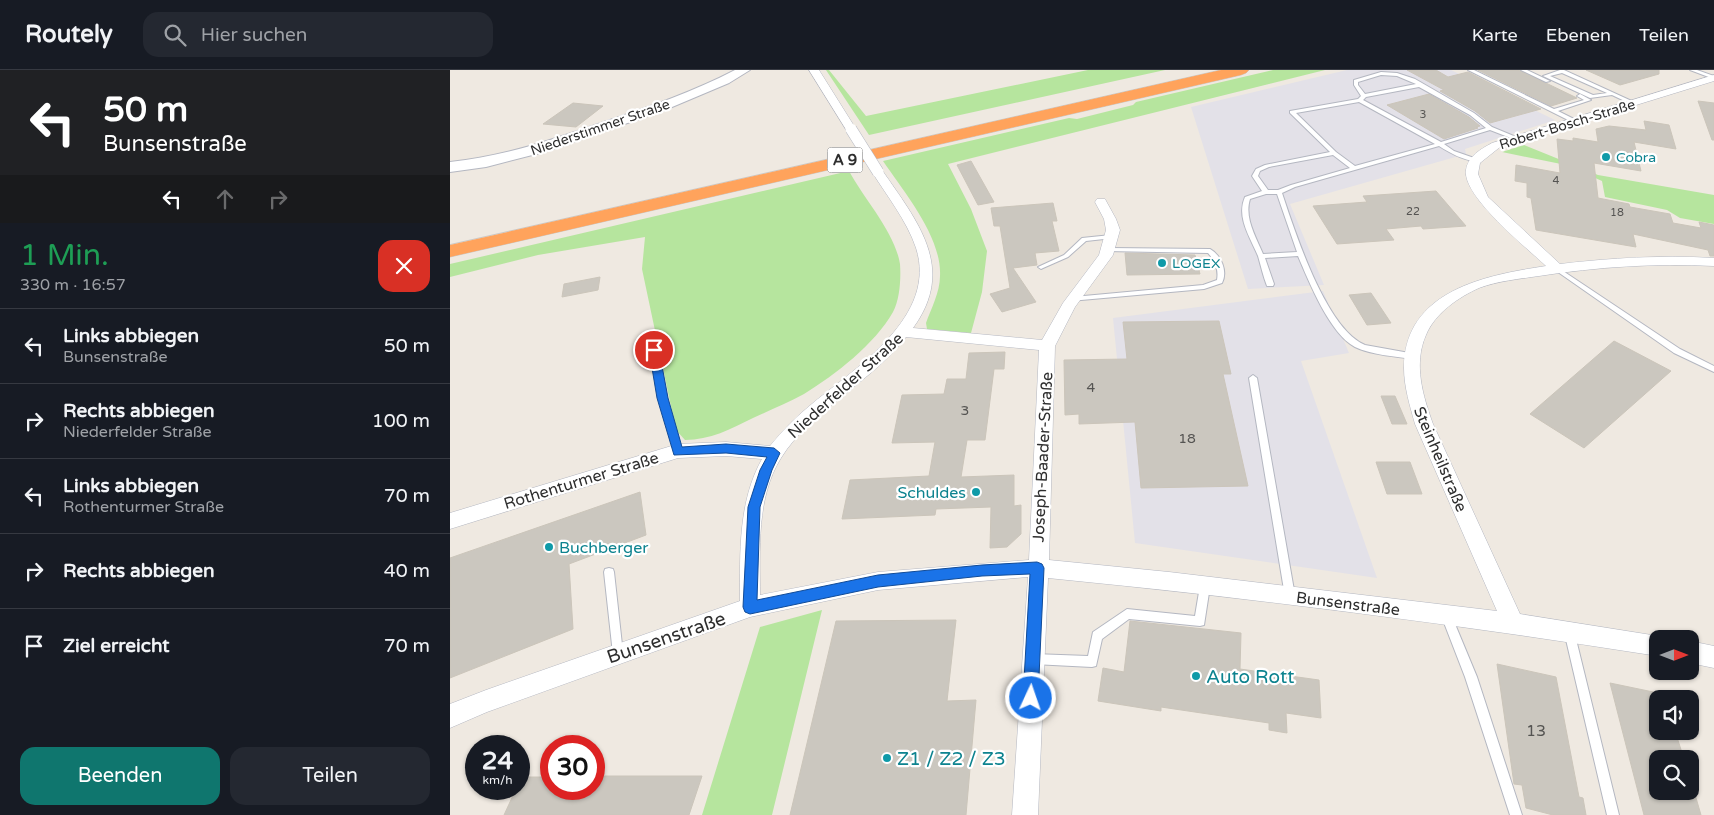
<!DOCTYPE html>
<html lang="de">
<meta charset="utf-8">
<style>
:root{--surface:#171b24;--page:#242831;--text:#f1f3f6;--muted:#9ea1a6;--line:#363941;--accent:#0f766e}
body{margin:0;font-family:"Varela Round",sans-serif;background:var(--page);color:var(--text);height:100vh;display:flex;flex-direction:column;font-size:19px;white-space:nowrap}
*{box-sizing:border-box;margin:0}
p{font-size:16px;color:var(--muted)}
.icon{flex:none;width:28px;height:28px;fill:none;stroke:currentColor;stroke-width:2;stroke-linecap:round;stroke-linejoin:round}
.map{position:relative;flex:1;overflow:hidden}
.details{display:flex;flex-direction:column;background:var(--surface);width:450px}
.details>*{flex:none}
.top-card{background:#202124;color:#fff;overflow:hidden}
.needle{width:32px;rotate:90deg}
.tools{position:absolute;left:1199px;top:560px;display:grid;gap:10px}
.tools a{display:grid;place-items:center;width:50px;height:50px;border-radius:10px;background:var(--surface);box-shadow:0 1px 4px #0004;font-size:25px}
.speed{position:absolute;left:15px;top:665px;display:flex;gap:10px;font-size:25px;font-weight:700;text-align:center}
.speed>*{display:grid;place-content:center;width:65px;height:65px;border-radius:50%;background:var(--surface);box-shadow:0 1px 4px #0004;line-height:1}
.speed small{font-size:12px;font-weight:400}
.speed .limit{border:8px solid #d22;background:#fff;color:#111}
.pin{position:absolute;display:grid;place-items:center;width:42px;height:42px;color:#fff;margin:-21px;border:2px solid #fff;border-radius:50%;box-shadow:0 1px 5px #0007}
.me{position:absolute;width:55px;margin:-28px;rotate:3deg;stroke-linejoin:round;filter:drop-shadow(0 0 4px #0008)}
.turn{display:flex;align-items:center;gap:18px;height:105px;padding:0 20px;font-size:22px}
.turn .icon{width:65px;height:65px;stroke-width:2.5}
.turn b{display:block;font-size:35px;line-height:42px}
.lanes{display:flex;align-items:center;height:48px;padding:0 20px;background:#0003;justify-content:center;gap:25px;direction:ltr}
.lanes .off{opacity:.35}
.round{display:grid;place-items:center;flex:none;width:52px;height:52px;border-radius:15px;background:var(--page)}
.overview{display:flex;align-items:center;justify-content:space-between;height:85px;padding:0 20px}
h1{font-size:30px;font-weight:600;line-height:38px;color:#1e9e55}
.button{display:flex;gap:10px;margin-top:auto;padding:10px 20px}
.button a{flex:1;height:58px;border-radius:15px;background:var(--accent);color:#fff;font-size:20px;font-weight:600;line-height:58px;text-align:center}
.button a+a{background:var(--page);color:var(--text)}
ul{padding:0;list-style:none}
li{display:flex;align-items:center;gap:15px;height:75px;padding:0 20px;border-top:1px solid var(--line)}
li div{flex:1}
li b{display:block;font-size:19px}
li em{font-style:normal}
header{display:flex;align-items:center;gap:30px;box-sizing:border-box;height:70px;padding:0 25px;background:var(--surface);border-bottom:1px solid var(--line)}
header strong{font-size:24px}
nav{display:flex;gap:28px;margin-inline-start:auto;font-size:18px}
.search{width:350px;height:45px;background:var(--page);display:flex;align-items:center;gap:12px;box-sizing:border-box;padding:0 18px;border-radius:15px;color:var(--muted);font-size:19px}
main{display:flex;flex:1;min-height:0}
.map>svg:first-child{display:block}
</style>
<header>
<strong>Routely</strong>
<div class="search"><svg class="icon" aria-label="search" viewBox="0 0 24 24"><circle cx="10" cy="10" r="6"/><path d="M15 15l6 6"/></svg>Hier suchen</div>
<nav><a>Karte</a><a>Ebenen</a><a>Teilen</a></nav>
</header>
<main>
<section class="details">
<div class="top-card">
<div class="turn"><svg class="icon" aria-label="left" viewBox="0 0 24 24"><path d="M17 20v-9H6M10 6l-5 5 5 5"/></svg><div><b>50 m</b>Bunsenstraße</div></div>
<div class="lanes"><svg class="icon" aria-label="left" viewBox="0 0 24 24"><path d="M17 20v-9H6M10 6l-5 5 5 5"/></svg><svg class="icon off" aria-label="ahead" viewBox="0 0 24 24"><path d="M12 20V5M6 11l6-6 6 6"/></svg><svg class="icon off" aria-label="right" viewBox="0 0 24 24"><path d="M7 20v-9h11M14 6l5 5-5 5"/></svg></div>
</div>
<div class="overview"><div><h1>1 Min.</h1><p>330 m · 16:57</p></div><a class="round" style="background:#d93025;color:#fff"><svg class="icon" aria-label="close" viewBox="0 0 24 24"><path d="M6 6l12 12M18 6L6 18"/></svg></a></div>
<ul>
<li><svg class="icon" aria-label="left" viewBox="0 0 24 24"><path d="M17 20v-9H6M10 6l-5 5 5 5"/></svg><div><b>Links abbiegen</b><p>Bunsenstraße</p></div><em>50 m</em></li>
<li><svg class="icon" aria-label="right" viewBox="0 0 24 24"><path d="M7 20v-9h11M14 6l5 5-5 5"/></svg><div><b>Rechts abbiegen</b><p>Niederfelder Straße</p></div><em>100 m</em></li>
<li><svg class="icon" aria-label="left" viewBox="0 0 24 24"><path d="M17 20v-9H6M10 6l-5 5 5 5"/></svg><div><b>Links abbiegen</b><p>Rothenturmer Straße</p></div><em>70 m</em></li>
<li><svg class="icon" aria-label="right" viewBox="0 0 24 24"><path d="M7 20v-9h11M14 6l5 5-5 5"/></svg><div><b>Rechts abbiegen</b></div><em>40 m</em></li>
<li><svg class="icon" aria-label="arrive" viewBox="0 0 24 24"><path d="M6 21V4h12l-3 4 3 4H6"/></svg><div><b>Ziel erreicht</b></div><em>70 m</em></li>
</ul>
<div class="button"><a>Beenden</a><a>Teilen</a></div>
</section>
<div class="map">
<svg width="1264" height="745" viewBox="0 0 1264 745">
<rect width="100%" height="100%" fill="#efe9e1"/>
<path fill="#e3e1e8" d="M897,0h104l104,50 -90,29 1,5 -176,50 34,81 -76,4 -57,-182z
M873,221l26,62 -48,8 76,217 -242,-35 -22,-225z"/>
<path fill="#b6e59e" d="M376,0h3l37,46 222,-46h77l-296,65z
M823,0h52l-377,94 23,45 16,42 -5,41 -11,41 -44,-4 -1,-6c5,-14 14,-31 14,-47 2,-39 -36,-84 -57,-115l186,-43 8,1 56,-14 3,-3z
M1074,75l74,30 116,20v29l-34,-6 -13,-8 -62,-13 -3,-16 -36,-16 -64,-13z
M399,101c15,28 46,61 51,93 1,14 0,35 -7,48 -18,32 -58,63 -89,82 -16,9 -34,16 -51,24 -22,11 -43,22 -68,22l-9,-10 -34,-161 3,-32 -107,18 -88,22v-13z
M372,540l-50,205h-70l58,-188z"/>
<path fill="#cbc7bf" stroke="#cbc5ba" d="M957,0h29l12,7 20,-5 73,37 -51,14 -15,-12 -35,-20 4,-1z
M1028,0h41l58,28 -26,8z
M1136,0h73v4l-39,11z
M979,24l40,23 11,9 -4,1 2,1 -34,11 -57,-34z
M1248,31l16,2v37h-2z
M123,33l30,3 -27,21 -33,-3z
M1194,51l25,4 7,24 -42,-7 7,29 -47,-8 4,35 31,6 1,3 40,7 3,9 28,5 -2,-6 15,3v31h-4l-2,-6 -75,-16 3,13 -100,-17 -5,-32 -4,-1v-14l-12,-2 1,-16 44,8 -3,-34 16,2v-3l25,4 -2,-13 13,-3 37,4z
M521,91l23,41 -16,3 -21,-40z
M986,121l30,35 -43,3 -2,-3 -35,3 8,11 -57,4 -24,-38 54,-4 -4,-6z
M603,133l4,18h-5l7,30 -24,2 2,12 -24,3 23,34 -34,10 -12,-18 20,-6 -10,-62h-6l-3,-18z
M675,183l70,2 5,19 -73,1z
M150,207l-2,13 -36,7 2,-13z
M921,223l20,30 -24,2 -18,-30z
M769,251l12,53h-8l25,112 -107,2 -6,-66 -56,2v-10l-14,1 -1,-55 63,-1 -4,-37z
M1164,271l57,30 -87,77 -54,-34z
M555,282l-1,17h-10l-9,71h-18l-6,37 53,-2v31l7,-1v29l-14,13 -17,1 1,-41 -55,2 -1,6 -93,4 8,-39 79,-4 6,-34 -43,1 10,-48 42,-1 3,-15h19l3,-26z
M931,326h14l12,28h-15z
M926,392h34l12,32h-35z
M190,422l6,43 -77,29 4,65 -123,49v-120z
M506,550l-9,81 29,-1 -10,115h-176l46,-194z
M680,551l111,12 -1,36 79,11 2,38 -35,-5 1,20 -18,-3v-7l-108,-16v4l-63,-10 5,-33 21,4z
M1047,594l59,13 23,120 4,1 3,17h-33l-27,-7 -4,-23 -8,-1z
M1160,613l48,10v38h17l9,28h-26v32h36l7,24h-57z
M144,706h108l-13,39h-185l12,-26h3l3,-12h29v12h43z"/>
<g fill="none" stroke-linecap="round" stroke-linejoin="round">
<g stroke="#b4b7c1" stroke-width="2">
<path id="service" d="M1018,0h6l80,39 30,-9 -7,-4 3,-2 11,6 -33,11 18,9 1,1 -3,2z
M1071,0h6l23,11 -4,1z
M1110,0h4l72,33 -5,1 -19,-9 -22,3 -47,-22zM1112,3l45,20 -14,2 -43,-19z
M1240,0h7l17,6v3z
M931,2l16,1 18,6 59,34 18,14 29,12 -5,1 -26,-10 -46,14 10,7 23,8v2c-13,0 -27,-8 -38,-15l-144,41 -13,6c13,39 44,136 83,152l50,9 1,2 -4,3c-19,-3 -40,-4 -57,-12 -25,-13 -46,-65 -57,-91l-33,2 9,26 -1,2h-6c-4,-10 -6,-20 -9,-30 -8,-19 -22,-39 -13,-59l17,-6 -10,-15 4,-7 9,-4 65,-13 -40,-39v-2l68,-12 3,-3 -7,-11v-5zM931,5l16,1 19,8 -51,10 -7,-9v-3zM969,17l51,28 16,13 -45,14 -78,-42 3,-3zM909,32l76,42 -80,22 -19,-14 -40,-39zM883,85l17,13 -59,17 -13,5h-10l-10,-14 2,-5 9,-4zM816,124h11l20,58 -34,2c-7,-17 -19,-36 -13,-55z
M661,165l3,2 -1,1 -27,3 -18,16 -25,11 -2,1 -3,-2 26,-12 18,-17z
M658,178l102,1c11,6 18,22 12,34l-18,6 -134,12v-4h3l130,-12 14,-5c2,-11 -2,-19 -9,-27l-102,-2 -1,-1z
M1107,197l123,82 34,17v6l-40,-19 -119,-83 -1,-1z
M198,264l3,1 7,15 9,48 15,53 -1,2h-6l-1,-2 -15,-53 -9,-48 -6,-13z
M803,305l4,3 38,218 -1,3 -4,2 -4,-2 -1,-3 -36,-218z
M159,498l4,1 1,3 9,82 -1,4 -4,1 -4,-1 -1,-4 -9,-82 1,-3z
M755,511l4,2 1,3 -6,39 -4,1 -71,-7 -27,20 -6,27 -4,1 -59,-3 -4,-1 -2,-4 2,-4 4,-1 55,2 5,-24 34,-23 68,7 5,-30 1,-3z
M996,540l4,2 27,65 45,138h-12l-45,-138 -24,-62 1,-3z
M1119,556l4,1 1,4 45,184h-12l-43,-184 1,-4z"/>
</g>
<g stroke="#b4b7c1" stroke-width="1">
<path id="minor" d="M359,0h10l37,59 -1,2h-8z
M1264,5v6l-214,66 -20,16 -2,11 10,23 72,67c51,-6 102,-9 154,-6v8c-59,-3 -117,1 -175,10 -20,3 -41,5 -60,12 -20,9 -44,25 -53,47 -13,29 -3,61 7,89l87,190 138,22 8,3h-8v17c-203,-32 -406,-58 -610,-78l-10,237h-26l16,-238 -150,13 -128,27 -263,95 -37,16v-24l36,-14 254,-89c0,-48 -2,-99 22,-142l-36,-3 -48,2 -228,71v-16l228,-69 48,-2 44,4c13,-16 27,-30 43,-43 44,-36 125,-87 103,-155 -9,-27 -29,-52 -44,-76l6,-4 4,2c35,51 75,98 31,158l129,12 21,-37 36,-48 7,-25 -2,-11 -9,-17 2,-3h8l11,20 4,11 -7,25 -38,52 -20,39 -6,214 120,12 328,39 -82,-187c-5,-18 -11,-37 -11,-56 0,-78 83,-93 142,-102 -19,-18 -84,-70 -80,-96 2,-14 15,-21 26,-27zM456,267l133,13 -10,210 -151,12 -118,23c0,-45 -4,-97 21,-137 14,-23 37,-42 58,-59 23,-19 49,-38 67,-62z
M1240,571l24,5v22l-24,-5z"/>
</g>
<g stroke="#b4b7c1" stroke-width="2">
<path id="tertiary" d="M285,0h15l-21,13 -64,27 -121,42 -58,15 -36,5v-10c55,-6 102,-22 154,-40 44,-15 89,-30 131,-52z"/>
</g>
<g stroke="#c9c9c9" stroke-width="1">
<path id="motorway" d="M771,0h28l-3,3 -5,2 -791,182v-12z"/>
</g>
<use href="#service" fill="#fff" fill-rule="evenodd"/>
<use href="#minor" fill="#fff" fill-rule="evenodd"/>
<use href="#tertiary" fill="#fff" fill-rule="evenodd"/>
<use href="#motorway" fill="#ffa35c" fill-rule="evenodd"/>
<g stroke="#b4b7c1" stroke-width="12" stroke-linecap="butt">
<path id="minor-bridge" d="M401,59l27,43"/>
</g>
<use href="#minor-bridge" stroke="#fff" stroke-width="11"/>
</g>
<path fill="#1a73e8" stroke="#114b97" d="M204,277l5,3 9,48 14,49 44,-3 48,4 6,5 -8,17 -12,37 -3,93 121,-25 104,-10 55,-3 5,2 2,4 -6,130 -2,5 -5,3 -5,-3 -3,-5 7,-124 -48,2 -104,11 -128,27 -5,-2 -2,-5 5,-100 12,-37 7,-13 -41,-4 -52,2 -17,-57 -8,-48z"/>
<g fill="#0f9aa8" stroke="#fff" stroke-width="2">
<circle cx="1156" cy="87" r="5"/>
<circle cx="712" cy="193" r="5"/>
<circle cx="526" cy="422" r="5"/>
<circle cx="99" cy="477" r="5"/>
<circle cx="746" cy="606" r="5"/>
<circle cx="437" cy="688" r="5"/>
</g>
<g text-anchor="middle" stroke-width="4.5" stroke-linejoin="round" paint-order="stroke">
<g font-size="11" fill="#555452">
<text x="973" y="48">3</text>
<text x="1106" y="114">4</text>
<text x="963" y="145">22</text>
<text x="1167" y="146">18</text>
</g>
<g font-size="14" fill="#2e2e2e" stroke="#fff">
<text transform="translate(1117 54) rotate(-17)" y="5">Robert-Bosch-Straße</text>
<text transform="translate(150 57) rotate(-19)" y="5">Niederstimmer Straße</text>
</g>
<g font-size="14" fill="#0d838f" stroke="#fff" text-anchor="start">
<text x="1166" y="92">Cobra</text>
<text x="722" y="198">LOGEX</text>
</g>
<g font-size="14" fill="#555452">
<text x="641" y="322">4</text>
<text x="515" y="345">3</text>
<text x="737" y="373">18</text>
</g>
<rect fill="#fff" stroke="#6d6d6d" stroke-width="1" x="377.5" y="77.5" width="35" height="25" rx="4"/>
<g font-size="15" font-weight="bold" fill="#2e2e2e">
<text x="395" y="95">A 9</text>
</g>
<g font-size="16" fill="#2e2e2e" stroke="#fff">
<text transform="translate(395 315) rotate(-42)" y="6">Niederfelder Straße</text>
<text transform="translate(592 387) rotate(-87)" y="6">Joseph-Baader-Straße</text>
<text transform="translate(991 389) rotate(67)" y="6">Steinheilstraße</text>
<text transform="translate(131 410) rotate(-17)" y="6">Rothenturmer Straße</text>
<text transform="translate(898 533) rotate(7)" y="6">Bunsenstraße</text>
</g>
<g font-size="16" fill="#0d838f" stroke="#fff" text-anchor="end">
<text x="516" y="428">Schuldes</text>
<text x="109" y="483" text-anchor="start">Buchberger</text>
</g>
<g font-size="16" fill="#555452">
<text x="1086" y="666">13</text>
</g>
<g font-size="19" fill="#2e2e2e" stroke="#fff">
<text transform="translate(216 567) rotate(-19)" y="7">Bunsenstraße</text>
</g>
<g font-size="19" fill="#0d838f" stroke="#fff" text-anchor="start">
<text x="756" y="613">Auto Rott</text>
<text x="447" y="695">Z1 / Z2 / Z3</text>
</g>
</g>
</svg>
<div class="tools">
<a><svg class="needle" viewBox="-14 -14 28 28"><path d="M0-13l5 13h-10z" fill="#e53935"/><path d="M0 13l5-13h-10z" fill="#9ea1a6"/></svg></a>
<a><svg class="icon" aria-label="sound" viewBox="0 0 24 24"><path d="M4 9h4l5-4v14l-5-4H4zM17 9q2 3 0 6"/></svg></a>
<a><svg class="icon" aria-label="search" viewBox="0 0 24 24"><circle cx="10" cy="10" r="6"/><path d="M15 15l6 6"/></svg></a>
</div>
<div class="speed"><div>24<small>km/h</small></div><div class="limit">30</div></div>
<div class="pin" style="left:204px;top:280px;background:#d93025"><svg class="icon" aria-label="arrive" viewBox="0 0 24 24"><path d="M6 21V4h12l-3 4 3 4H6"/></svg></div>
<svg class="me" style="left:581px;top:628px" viewBox="-20 -20 40 40"><circle r="17" fill="#1a73e8" stroke="#fff" stroke-width="3"/><path d="M0-11L8 9 0 5-8 9z" fill="#fff"/></svg>
</div>
</main>
